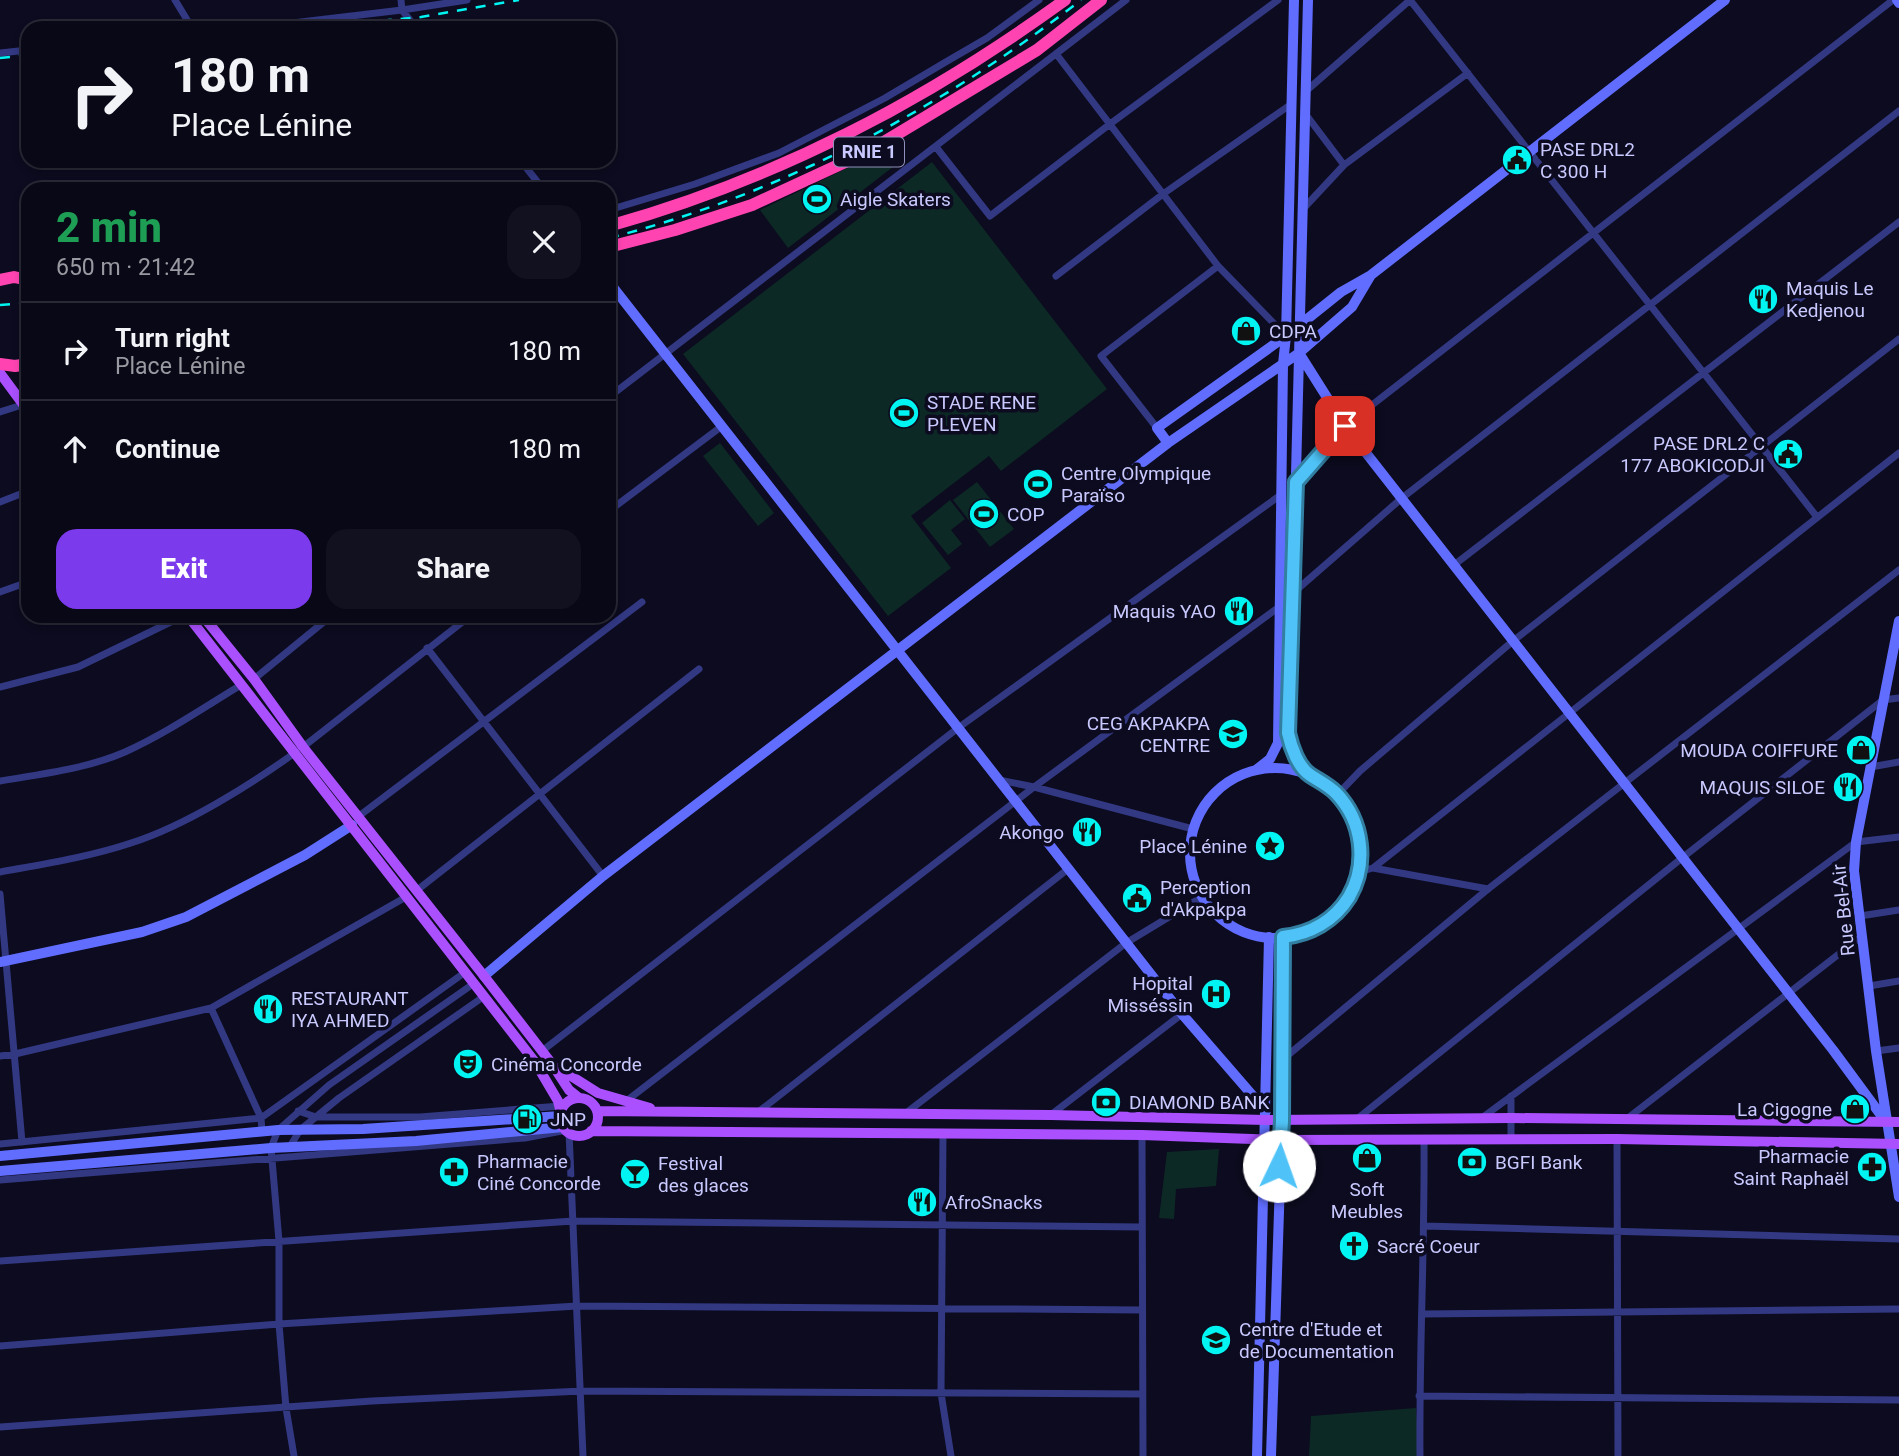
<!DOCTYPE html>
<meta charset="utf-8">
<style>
:root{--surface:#090817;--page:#121120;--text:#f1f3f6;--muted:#999aa1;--line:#292936;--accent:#7c3aed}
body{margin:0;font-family:Roboto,sans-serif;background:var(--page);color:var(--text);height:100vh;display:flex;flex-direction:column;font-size:26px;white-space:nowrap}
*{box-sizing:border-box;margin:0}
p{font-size:23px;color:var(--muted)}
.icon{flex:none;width:38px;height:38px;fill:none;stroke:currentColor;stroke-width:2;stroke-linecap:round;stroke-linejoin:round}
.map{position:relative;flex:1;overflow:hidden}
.details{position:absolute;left:21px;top:182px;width:595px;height:441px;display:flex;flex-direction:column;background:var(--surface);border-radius:21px;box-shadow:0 4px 10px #0003,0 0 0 2px var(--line)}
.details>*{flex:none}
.banner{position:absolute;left:21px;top:21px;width:595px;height:147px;border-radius:21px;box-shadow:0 4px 10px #0003,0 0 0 2px var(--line);background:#090817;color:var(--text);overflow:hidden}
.pin{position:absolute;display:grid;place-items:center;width:60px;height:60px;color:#fff;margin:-30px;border-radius:14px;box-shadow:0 4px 10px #0006}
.me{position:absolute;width:77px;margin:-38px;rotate:3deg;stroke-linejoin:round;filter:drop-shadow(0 0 5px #0008)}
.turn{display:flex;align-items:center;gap:24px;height:147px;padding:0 35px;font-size:32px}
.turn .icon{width:91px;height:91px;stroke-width:2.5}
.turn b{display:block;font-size:49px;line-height:60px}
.round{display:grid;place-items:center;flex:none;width:74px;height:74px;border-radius:21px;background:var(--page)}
.headline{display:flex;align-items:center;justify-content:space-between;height:119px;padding:0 35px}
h1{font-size:42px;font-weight:800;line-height:52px;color:#1e9e55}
.primary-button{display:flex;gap:14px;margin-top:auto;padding:14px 35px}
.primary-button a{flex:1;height:80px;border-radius:21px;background:var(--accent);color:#fff;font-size:28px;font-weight:800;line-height:80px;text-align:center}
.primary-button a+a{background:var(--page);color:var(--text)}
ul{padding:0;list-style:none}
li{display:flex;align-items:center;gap:21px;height:98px;padding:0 35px;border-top:2px solid var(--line)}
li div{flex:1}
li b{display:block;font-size:26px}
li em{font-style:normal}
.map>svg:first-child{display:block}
</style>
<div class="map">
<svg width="1899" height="1456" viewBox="0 0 1899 1456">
<rect width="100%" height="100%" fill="#0c0b1f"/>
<path fill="#0d2925" d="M891,147l11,13 -114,88 -28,-38z
M932,162l175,227 -106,82 -12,-15 -78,60 40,52 -63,48 -205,-262z
M720,443l54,70 -16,13 -55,-70z
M977,482l37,47 -24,18 -37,-47z
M950,500l15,19 -14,11 11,14 -14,11 -26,-32z
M1219,1149l-3,37 -40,3 -2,30 -15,-1 8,-66z
M1416,1408l3,48h-110l2,-40z"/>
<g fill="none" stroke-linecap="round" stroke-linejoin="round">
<path stroke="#323882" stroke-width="7" d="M175,0l17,28
M401,0l1,10 14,18
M1410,0l407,517
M250,28l152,-18 65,-10
M0,53l28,-3
M1057,55l161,211 68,70
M1306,91l104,-91
M1304,112l40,53
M936,147l54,69 120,-92 168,-124
M521,161l22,28
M609,210l86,-26 84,-31 106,-55 59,-35 43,-25 52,-38
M1302,210l42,-45 124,-92
M1056,276l107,-82 127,-89
M609,397l517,-397
M0,412l22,-7
M1157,428l-56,-72 117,-90
M1295,482l50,-56 548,-426
M0,502l28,-11
M609,511l113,-85
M1454,565l445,-343
M0,592l28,-10
M1293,593l109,-95 497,-387
M427,648l176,228
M254,679l77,-63
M0,687l78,-20 105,-51
M303,747l167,-131
M1871,767l28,-5
M999,780l35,7 159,42
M0,781c42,-7 86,-12 125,-29 40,-18 78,-44 116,-67
M1338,794l22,-23 153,-130 386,-302
M359,816l283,-214
M1373,868l526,-415
M0,872c44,-8 89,-15 131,-29 54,-17 119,-58 165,-91
M1359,872l14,-4 115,21
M416,891l283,-222
M0,894l22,248
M1860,916l39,-6
M1869,986l30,-5
M211,1008l50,110 1,13
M542,1051l416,-323 324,-234
M1876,1051l23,-3
M0,1056l15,-2 196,-46 195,-111
M1282,1060l206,-171 411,-319
M1511,1096v44
M625,1102l409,-315 245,-180
M298,1111l18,6h104l141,-11
M757,1113l311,-244
M906,1113l220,-170 76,-46
M1052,1114l130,-100
M1483,1117l373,-275 43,-5
M1628,1118l234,-182
M1357,1119l325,-261 201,-158 16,-2
M569,1132l14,324
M943,1134l-2,259 10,63
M1142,1135l1,321
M1617,1139l1,317
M0,1144l261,-26 203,-145
M289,1148l11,-18 39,-32 144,-101
M0,1180l525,-42 42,-8
M1425,1226l474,13
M0,1261l573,-40 569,6
M1423,1314l476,-5
M0,1346l279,-22 298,-18 565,4
M1419,1396l480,4
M0,1427l372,-26 210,-10 560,3
M294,1456l-8,-48 -7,-84v-83l-8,-93 7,-18 51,-45 144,-101
M1420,1456c-1,-106 5,-211 4,-317"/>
<path stroke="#606dff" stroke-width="10" d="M1308,0l-15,593 -5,140 5,18 15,23
M1897,0l2,3
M609,282l573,732 84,97
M1299,353l46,73 488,624 53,72
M1168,443l-11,-15 129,-92 55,-44 30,-17 354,-275
M1899,621l-43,221 -2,29 22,180 23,146
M1190 853a85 85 0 1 1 170 0a85 85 0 1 1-170 0Z
M1256,770l14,-11 8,-16 5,-379 3,-28 8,-336
M0,962l142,-30 44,-15 119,-62 47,-30
M484,976l119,-100 565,-433 131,-90 53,-46 19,-32
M0,1156l278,-26 85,-1 198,-13
M0,1171l271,-23 145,-7 147,-14
M1257,1456l12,-519
M1271,1456l11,-336 1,-183"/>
<path stroke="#aa50ff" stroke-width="10" d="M0,373l28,38
M188,616l347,446 23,39 3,12
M203,616l51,63 49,68 181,229 68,88 17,26 10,8
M560,1069l38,24 52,15
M560 1117a19 19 0 1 1 38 0a19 19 0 1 1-38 0Z
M597,1111l454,4 215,5 246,-2 387,4
M591,1131l551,4 138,5 337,-1 282,5"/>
<path stroke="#ff44b2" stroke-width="12" d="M609,226c168,-47 315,-124 456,-226
M609,247l66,-17 77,-25 117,-54 168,-101 64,-50
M0,280l14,-3 14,3
M0,364l15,2 13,-2"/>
<path stroke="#00f4f1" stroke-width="2.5" stroke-dasharray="10 9" stroke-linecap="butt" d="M306,28l115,-11 98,-17
M0,58l28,-3
M609,238c173,-44 331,-129 472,-238
M0,305l28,-2"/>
</g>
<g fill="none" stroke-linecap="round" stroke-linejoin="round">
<g stroke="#337fa1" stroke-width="18">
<path id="route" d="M1279,1166l3,-45 1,-184c27,-3 51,-16 66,-40 19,-33 14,-76 -13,-104 -8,-8 -17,-12 -26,-18 -12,-8 -19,-28 -22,-42l8,-251 49,-56"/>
</g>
<use href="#route" stroke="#4fc3f7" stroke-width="12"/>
</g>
<defs>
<g id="civic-disc" transform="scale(1.575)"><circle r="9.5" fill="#00f4f1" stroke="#0c0b1f"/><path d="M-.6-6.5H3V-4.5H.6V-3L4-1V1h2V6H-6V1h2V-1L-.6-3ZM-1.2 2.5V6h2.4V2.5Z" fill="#111"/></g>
<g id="stadium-disc" transform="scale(1.575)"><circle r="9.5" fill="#00f4f1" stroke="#0c0b1f"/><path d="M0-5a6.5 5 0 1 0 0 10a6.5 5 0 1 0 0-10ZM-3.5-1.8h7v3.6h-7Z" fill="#111"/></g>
<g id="restaurant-disc" transform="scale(1.575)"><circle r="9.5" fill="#00f4f1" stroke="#0c0b1f"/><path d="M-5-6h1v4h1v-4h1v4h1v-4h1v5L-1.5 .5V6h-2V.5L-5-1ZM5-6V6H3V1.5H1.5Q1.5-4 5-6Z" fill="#111"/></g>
<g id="shop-disc" transform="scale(1.575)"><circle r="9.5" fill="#00f4f1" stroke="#0c0b1f"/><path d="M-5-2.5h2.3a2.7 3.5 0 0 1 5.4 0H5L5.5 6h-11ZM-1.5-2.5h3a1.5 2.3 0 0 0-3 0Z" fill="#111"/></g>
<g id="school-disc" transform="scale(1.575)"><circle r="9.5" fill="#00f4f1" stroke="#0c0b1f"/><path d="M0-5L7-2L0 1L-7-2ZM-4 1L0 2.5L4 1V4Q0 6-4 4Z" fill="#111"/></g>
<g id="sight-disc" transform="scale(1.575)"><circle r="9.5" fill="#00f4f1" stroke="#0c0b1f"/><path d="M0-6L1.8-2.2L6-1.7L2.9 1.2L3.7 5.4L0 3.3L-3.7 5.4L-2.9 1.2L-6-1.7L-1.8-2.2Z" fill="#111"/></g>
<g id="hospital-disc" transform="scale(1.575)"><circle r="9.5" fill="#00f4f1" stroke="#0c0b1f"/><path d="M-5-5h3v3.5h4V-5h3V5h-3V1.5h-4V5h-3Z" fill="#111"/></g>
<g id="theatre-disc" transform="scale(1.575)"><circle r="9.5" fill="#00f4f1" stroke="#0c0b1f"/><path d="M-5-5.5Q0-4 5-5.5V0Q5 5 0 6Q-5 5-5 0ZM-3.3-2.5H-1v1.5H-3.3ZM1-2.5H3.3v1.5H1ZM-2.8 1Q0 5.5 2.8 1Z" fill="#111"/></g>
<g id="bank-disc" transform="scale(1.575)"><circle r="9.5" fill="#00f4f1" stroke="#0c0b1f"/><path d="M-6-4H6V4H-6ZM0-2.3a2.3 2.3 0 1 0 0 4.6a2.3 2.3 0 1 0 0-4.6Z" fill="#111"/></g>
<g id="fuel-disc" transform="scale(1.575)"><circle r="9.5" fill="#00f4f1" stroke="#0c0b1f"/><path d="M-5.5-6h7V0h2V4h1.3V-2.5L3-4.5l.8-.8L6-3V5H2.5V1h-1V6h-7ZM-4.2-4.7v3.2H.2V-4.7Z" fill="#111"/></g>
<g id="pharmacy-disc" transform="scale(1.575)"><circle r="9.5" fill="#00f4f1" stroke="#0c0b1f"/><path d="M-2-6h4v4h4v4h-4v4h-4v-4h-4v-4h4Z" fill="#111"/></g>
<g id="bar-disc" transform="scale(1.575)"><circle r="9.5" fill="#00f4f1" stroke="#0c0b1f"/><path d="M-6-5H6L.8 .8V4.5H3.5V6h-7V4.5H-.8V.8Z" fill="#111"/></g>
<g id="church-disc" transform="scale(1.575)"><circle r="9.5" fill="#00f4f1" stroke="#0c0b1f"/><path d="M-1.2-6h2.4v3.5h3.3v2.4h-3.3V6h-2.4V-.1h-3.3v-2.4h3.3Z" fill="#111"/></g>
</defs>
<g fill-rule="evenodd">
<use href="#civic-disc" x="1517" y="160"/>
<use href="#stadium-disc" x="817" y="199"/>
<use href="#restaurant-disc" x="1763" y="299"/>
<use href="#shop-disc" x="1246" y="331"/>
<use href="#stadium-disc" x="904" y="413"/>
<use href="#civic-disc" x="1788" y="454"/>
<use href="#stadium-disc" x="1038" y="484"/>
<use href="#stadium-disc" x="984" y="514"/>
<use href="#restaurant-disc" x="1239" y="611"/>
<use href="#school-disc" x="1233" y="734"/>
<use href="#shop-disc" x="1861" y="750"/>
<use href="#restaurant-disc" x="1848" y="787"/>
<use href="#restaurant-disc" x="1087" y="832"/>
<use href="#sight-disc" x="1270" y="846"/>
<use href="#civic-disc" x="1137" y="898"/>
<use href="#hospital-disc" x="1216" y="994"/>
<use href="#restaurant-disc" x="268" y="1009"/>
<use href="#theatre-disc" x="468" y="1064"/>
<use href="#bank-disc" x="1106" y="1102"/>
<use href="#shop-disc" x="1855" y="1109"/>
<use href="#fuel-disc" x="527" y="1119"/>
<use href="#shop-disc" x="1367" y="1158"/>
<use href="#bank-disc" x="1472" y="1162"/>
<use href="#pharmacy-disc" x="1872" y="1167"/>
<use href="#pharmacy-disc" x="454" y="1172"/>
<use href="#bar-disc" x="635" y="1174"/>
<use href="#restaurant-disc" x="922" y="1202"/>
<use href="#church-disc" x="1354" y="1246"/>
<use href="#school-disc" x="1216" y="1340"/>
</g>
<g text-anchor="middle" stroke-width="7" stroke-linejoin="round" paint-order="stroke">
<rect fill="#0c0b1f" stroke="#9090bc" stroke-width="2" x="834" y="137.5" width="70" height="29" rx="5"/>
<g font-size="18" font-weight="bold" fill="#c9c9ff">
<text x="869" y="158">RNIE 1</text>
</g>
<g font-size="19" fill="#c9c9ff" stroke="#0c0b1f" text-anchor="start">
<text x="1540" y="156">PASE DRL2<tspan x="1540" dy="22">C 300 H</tspan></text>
<text x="840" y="206">Aigle Skaters</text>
<text x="1786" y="295">Maquis Le<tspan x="1786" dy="22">Kedjenou</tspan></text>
<text x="1269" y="338">CDPA</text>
<text x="927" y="409">STADE RENE<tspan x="927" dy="22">PLEVEN</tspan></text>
<text x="1765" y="450" text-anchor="end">PASE DRL2 C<tspan x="1765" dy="22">177 ABOKICODJI</tspan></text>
<text x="1061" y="480">Centre Olympique<tspan x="1061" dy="22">Paraïso</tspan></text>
<text x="1007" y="521">COP</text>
<text x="1216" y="618" text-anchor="end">Maquis YAO</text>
<text x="1210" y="730" text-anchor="end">CEG AKPAKPA<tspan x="1210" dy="22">CENTRE</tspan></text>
<text x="1838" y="757" text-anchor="end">MOUDA COIFFURE</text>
<text x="1825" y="794" text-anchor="end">MAQUIS SILOE</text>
<text x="1064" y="839" text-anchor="end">Akongo</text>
<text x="1247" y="853" text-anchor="end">Place Lénine</text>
<text x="1160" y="894">Perception<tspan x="1160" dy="22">d'Akpakpa</tspan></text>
<text x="1193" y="990" text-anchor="end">Hopital<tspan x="1193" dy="22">Misséssin</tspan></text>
<text x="291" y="1005">RESTAURANT<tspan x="291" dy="22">IYA AHMED</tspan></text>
<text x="491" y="1071">Cinéma Concorde</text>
<text x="1129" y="1109">DIAMOND BANK</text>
<text x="1832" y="1116" text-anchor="end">La Cigogne</text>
<text x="550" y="1126">JNP</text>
<text x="1849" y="1163" text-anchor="end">Pharmacie<tspan x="1849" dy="22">Saint Raphaël</tspan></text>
<text x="477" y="1168">Pharmacie<tspan x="477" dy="22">Ciné Concorde</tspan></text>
<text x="1495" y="1169">BGFI Bank</text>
<text x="658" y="1170">Festival<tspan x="658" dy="22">des glaces</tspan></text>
<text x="1367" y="1196" text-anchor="middle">Soft<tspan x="1367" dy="22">Meubles</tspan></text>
<text x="945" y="1209">AfroSnacks</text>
<text x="1377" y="1253">Sacré Coeur</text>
<text x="1239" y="1336">Centre d'Etude et<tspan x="1239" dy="22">de Documentation</tspan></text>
</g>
<g font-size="19" fill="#c9c9ff" stroke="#0c0b1f">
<text transform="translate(1843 910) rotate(-96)" y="7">Rue Bel-Air</text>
</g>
</g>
</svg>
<div class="pin" style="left:1345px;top:426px;background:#d93025"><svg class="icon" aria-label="arrive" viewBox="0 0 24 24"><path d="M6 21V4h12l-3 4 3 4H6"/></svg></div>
<svg class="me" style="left:1279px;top:1166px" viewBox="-20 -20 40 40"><circle r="19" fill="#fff"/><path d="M0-13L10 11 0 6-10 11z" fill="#4fc3f7"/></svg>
<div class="banner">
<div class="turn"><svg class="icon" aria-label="right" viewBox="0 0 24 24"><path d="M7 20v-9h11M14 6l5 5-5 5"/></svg><div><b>180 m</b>Place Lénine</div></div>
</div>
<section class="details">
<div class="headline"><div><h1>2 min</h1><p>650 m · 21:42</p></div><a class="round"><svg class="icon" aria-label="close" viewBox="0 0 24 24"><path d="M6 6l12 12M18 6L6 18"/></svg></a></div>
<ul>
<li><svg class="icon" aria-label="right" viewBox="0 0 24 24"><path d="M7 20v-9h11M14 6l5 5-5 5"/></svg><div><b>Turn right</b><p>Place Lénine</p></div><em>180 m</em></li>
<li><svg class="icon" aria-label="ahead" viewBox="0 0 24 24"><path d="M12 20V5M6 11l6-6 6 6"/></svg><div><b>Continue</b></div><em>180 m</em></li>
</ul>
<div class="primary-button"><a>Exit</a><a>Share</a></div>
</section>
</div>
